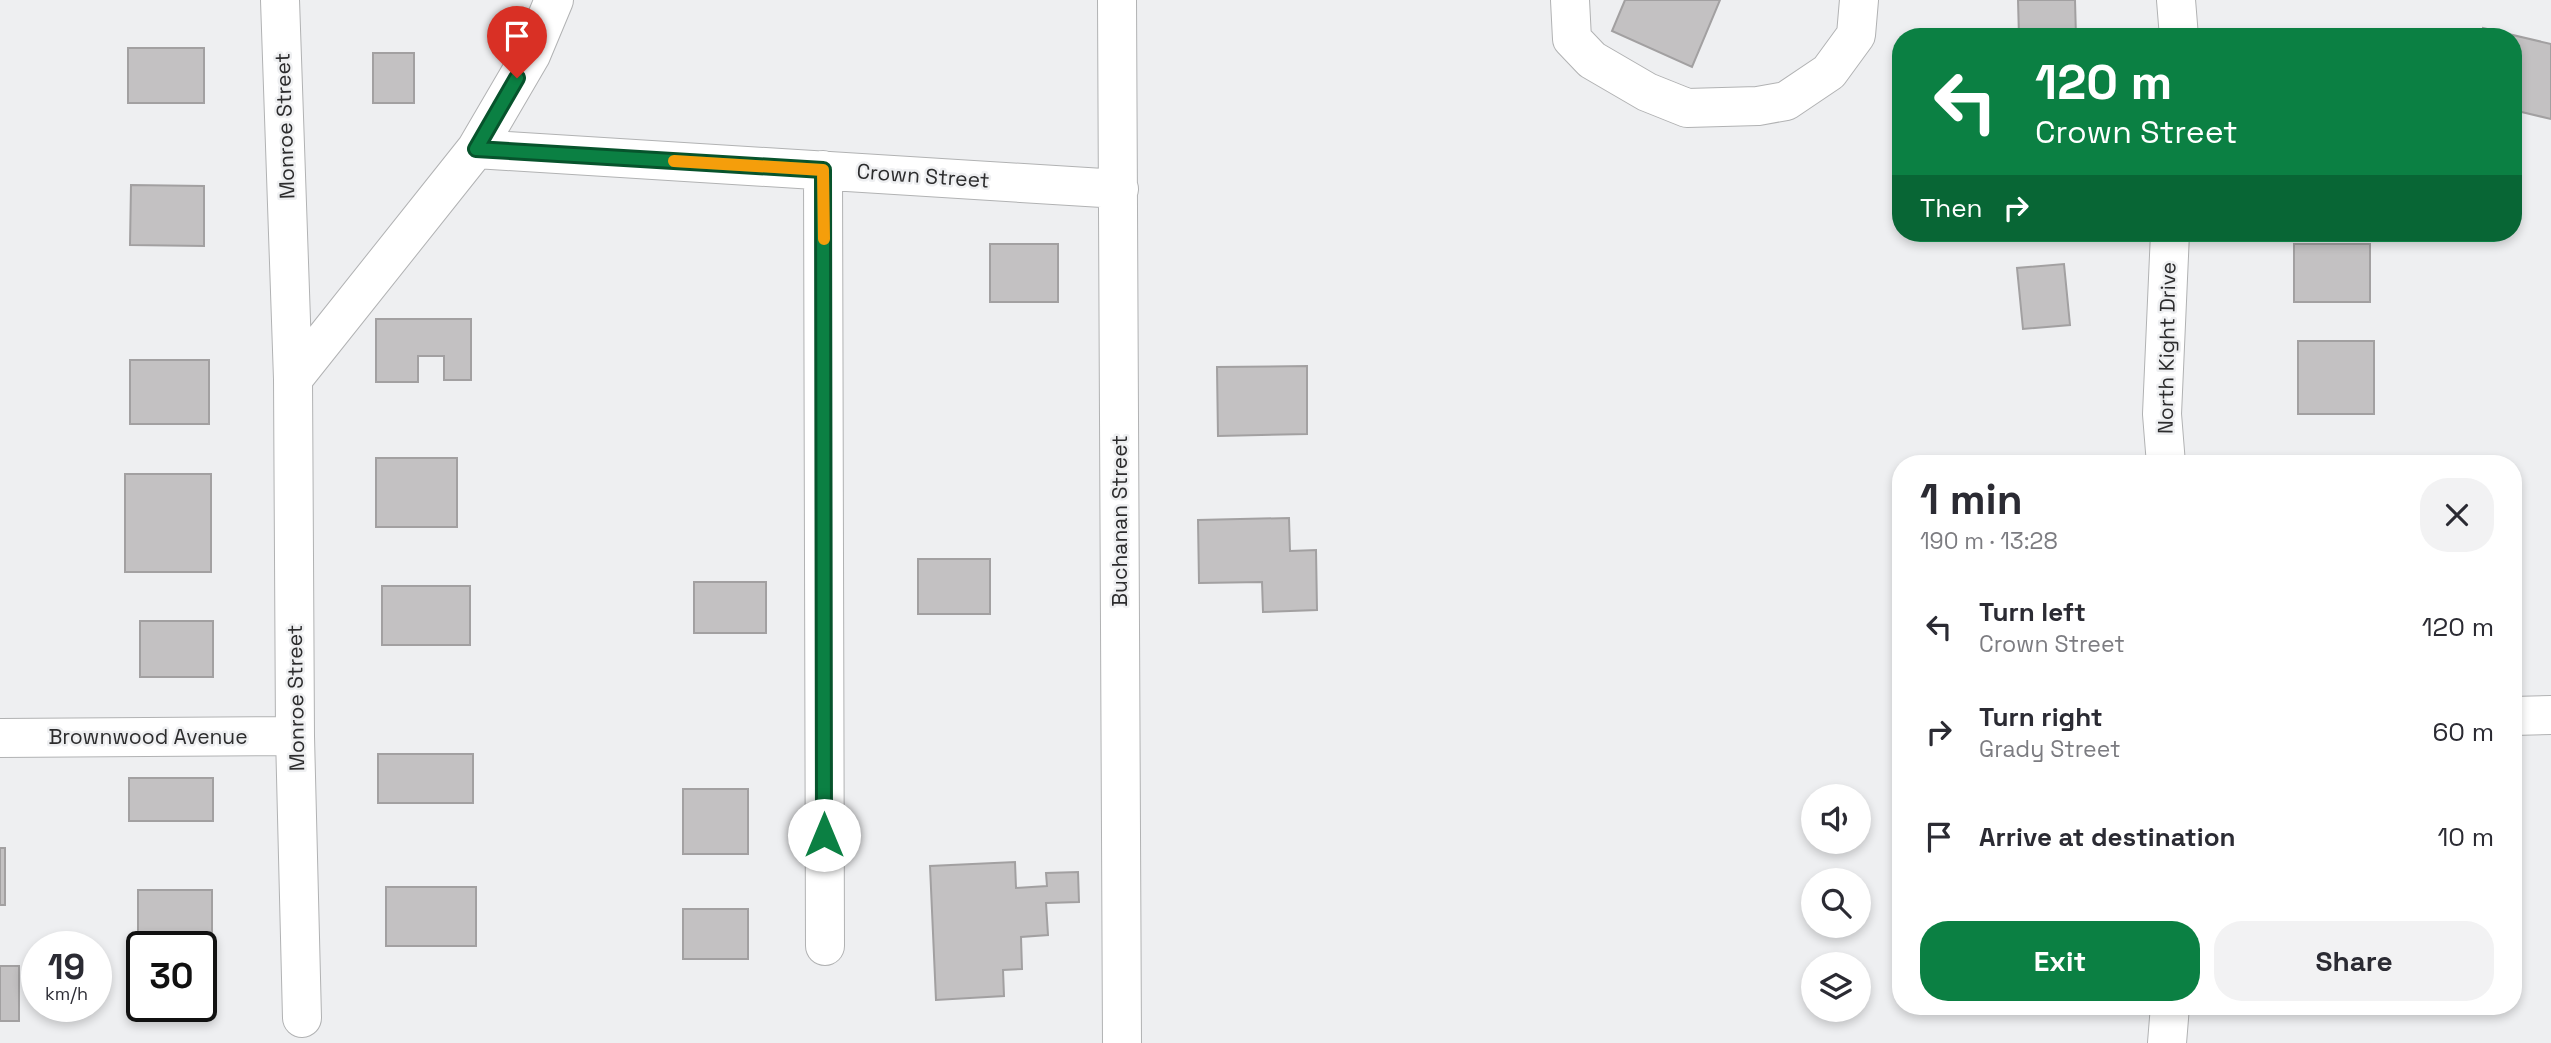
<!DOCTYPE html>
<meta charset="utf-8">
<style>
:root{--surface:#fff;--page:#f2f2f3;--text:#2b2b33;--muted:#7c7c81;--accent:#0b8043}
body{margin:0;font-family:"Space Grotesk",sans-serif;background:var(--page);color:var(--text);height:100vh;display:flex;flex-direction:column;font-size:26px;white-space:nowrap}
*{box-sizing:border-box;margin:0}
p{font-size:23px;color:var(--muted)}
.icon{flex:none;width:38px;height:38px;fill:none;stroke:currentColor;stroke-width:2;stroke-linecap:round;stroke-linejoin:round}
.map{position:relative;flex:1;overflow:hidden}
.panel{position:absolute;left:1892px;top:455px;width:630px;height:560px;display:flex;flex-direction:column;background:var(--surface);border-radius:28px;box-shadow:0 4px 10px #0003}
.panel>*{flex:none}
.banner{position:absolute;left:1892px;top:28px;width:630px;height:214px;border-radius:28px;box-shadow:0 4px 10px #0003;background:#0b8043;color:#fff;overflow:hidden}
.controls{position:absolute;left:1801px;top:784px;display:grid;gap:14px}
.controls a{display:grid;place-items:center;width:70px;height:70px;border-radius:50%;background:var(--surface);box-shadow:0 4px 10px #0003;font-size:35px}
.speed{position:absolute;left:21px;top:931px;display:flex;gap:14px;font-size:35px;font-weight:700;text-align:center}
.speed>*{display:grid;place-content:center;width:91px;height:91px;border-radius:50%;background:var(--surface);box-shadow:0 4px 10px #0003;line-height:1}
.speed small{font-size:18px;font-weight:400}
.speed .limit{border:4px solid #111;border-radius:10px;background:#fff;color:#111}
.pin{position:absolute;display:grid;place-items:center;width:60px;height:60px;color:#fff;margin:-72px -30px;border-radius:50% 50% 50% 0;rotate:-45deg;box-shadow:0 0 7px #0007}
.pin .icon{rotate:45deg}
.me{position:absolute;width:77px;margin:-38px;rotate:0deg;stroke-linejoin:round;filter:drop-shadow(0 0 5px #0008)}
.turn{display:flex;align-items:center;gap:24px;height:147px;padding:0 28px;font-size:32px}
.turn .icon{width:91px;height:91px;stroke-width:2.5}
.turn b{display:block;font-size:49px;line-height:60px}
.then{display:flex;align-items:center;height:66px;padding:0 28px;background:#0003;gap:14px;font-size:26px}
.round{display:grid;place-items:center;flex:none;width:74px;height:74px;border-radius:28px;background:var(--page)}
.summary{display:flex;align-items:center;justify-content:space-between;height:119px;padding:0 28px}
h1{font-size:42px;font-weight:600;line-height:52px}
.cta{display:flex;gap:14px;margin-top:auto;padding:14px 28px}
.cta a{flex:1;height:80px;border-radius:28px;background:var(--accent);color:#fff;font-size:28px;font-weight:600;line-height:80px;text-align:center}
.cta a+a{background:var(--page);color:var(--text)}
ul{padding:0;list-style:none}
li{display:flex;align-items:center;gap:21px;height:105px;padding:0 28px}
li div{flex:1}
li b{display:block;font-size:26px}
li em{font-style:normal}
.map>svg:first-child{display:block}
</style>
<div class="map">
<svg width="2551" height="1043" viewBox="0 0 2551 1043">
<rect width="100%" height="100%" fill="#eeeff1"/>
<path fill="#c3c1c2" stroke="#a2a0a1" stroke-width="2" d="M1625,0h95l-28,67 -80,-36z
M2018,0h57l1,37h-57z
M2483,28l68,16v75l-38,-9v-73h-32z
M2284,31l35,6h-36z
M128,48h76v55h-76z
M373,53h41v50h-41z
M131,185l73,1v60l-74,-1z
M990,244h68v58h-68z
M2294,244h76v58h-76z
M2064,264l6,61 -47,4 -6,-61z
M376,319h95v61h-27v-24h-26v26h-42z
M2298,341h76v73h-76z
M130,360h79v64h-79z
M1307,366v68l-89,2 -1,-69z
M376,458h81v69h-81z
M125,474h86v98h-86z
M1289,518l1,33 26,-1 1,60 -54,2 -1,-30 -63,1 -1,-63z
M918,559h72v55h-72z
M694,582h72v51h-72z
M382,586h88v59h-88z
M140,621h73v56h-73z
M378,754h95v49h-95z
M129,778h84v43h-84z
M683,789h65v65h-65z
M0,848h5v57h-5z
M1015,862l1,26 31,-2 -1,-13 32,-1 1,30 -33,1 2,32 -27,2 1,32 -19,1 1,26 -68,4 -6,-134z
M386,887h90v59h-90z
M138,890h74v56h-74z
M683,909h65v50h-65z
M0,966h19v55h-19z"/>
<g fill="none" stroke-linecap="round" stroke-linejoin="round">
<g stroke="#b1b2b3" stroke-width="40">
<path id="minor" d="M280,0l13,379 2,357 7,282
M1117,0l5,1043
M1570,0l2,39 20,21 55,32 40,16 71,-2 28,-5 43,-29 27,-37 3,-35
M2176,0l3,37
M476,149l643,40
M823,170l2,776
M293,379l183,-230 55,-94 23,-55
M2166,464l-4,-50 8,-181
M2513,716l38,-1
M0,738l295,-2
M2167,1043l3,-37"/>
</g>
<use href="#minor" stroke="#fff" stroke-width="38"/>
</g>
<g fill="none" stroke-linecap="round" stroke-linejoin="round">
<g stroke="#07532c" stroke-width="18">
<path id="route" d="M517,78l-41,71 347,21 1,665"/>
</g>
<use href="#route" stroke="#0b8043" stroke-width="12"/>
<path stroke="#f59e0b" stroke-width="12" d="M674,161l149,9 1,69"/>
</g>
<g text-anchor="middle" stroke-width="5" stroke-linejoin="round" paint-order="stroke">
<g font-size="21" fill="#2c2c2d" stroke="#eeeff1">
<text transform="translate(285 126) rotate(-92)" y="7">Monroe Street</text>
<text transform="translate(923 176) rotate(4)" y="7">Crown Street</text>
<text transform="translate(2167 348) rotate(-89)" y="7">North Kight Drive</text>
<text transform="translate(1120 521) rotate(-90)" y="7">Buchanan Street</text>
<text transform="translate(296 698) rotate(-91)" y="7">Monroe Street</text>
<text x="148" y="744">Brownwood Avenue</text>
</g>
</g>
</svg>
<div class="controls">
<a><svg class="icon" aria-label="sound" viewBox="0 0 24 24"><path d="M4 9h4l5-4v14l-5-4H4zM17 9q2 3 0 6"/></svg></a>
<a><svg class="icon" aria-label="search" viewBox="0 0 24 24"><circle cx="10" cy="10" r="6"/><path d="M15 15l6 6"/></svg></a>
<a><svg class="icon" aria-label="layers" viewBox="0 0 24 24"><path d="M12 4l9 5-9 5-9-5zM3 14l9 5 9-5"/></svg></a>
</div>
<div class="speed"><div>19<small>km/h</small></div><div class="limit">30</div></div>
<div class="pin" style="left:517px;top:78px;background:#d93025"><svg class="icon" aria-label="arrive" viewBox="0 0 24 24"><path d="M6 21V4h12l-3 4 3 4H6"/></svg></div>
<svg class="me" style="left:824px;top:835px" viewBox="-20 -20 40 40"><circle r="19" fill="#fff"/><path d="M0-13L10 11 0 6-10 11z" fill="#0b8043"/></svg>
<div class="banner">
<div class="turn"><svg class="icon" aria-label="left" viewBox="0 0 24 24"><path d="M17 20v-9H6M10 6l-5 5 5 5"/></svg><div><b>120 m</b>Crown Street</div></div>
<div class="then">Then<svg class="icon" aria-label="right" viewBox="0 0 24 24"><path d="M7 20v-9h11M14 6l5 5-5 5"/></svg></div>
</div>
<section class="panel">
<div class="summary"><div><h1>1 min</h1><p>190 m · 13:28</p></div><a class="round"><svg class="icon" aria-label="close" viewBox="0 0 24 24"><path d="M6 6l12 12M18 6L6 18"/></svg></a></div>
<ul>
<li><svg class="icon" aria-label="left" viewBox="0 0 24 24"><path d="M17 20v-9H6M10 6l-5 5 5 5"/></svg><div><b>Turn left</b><p>Crown Street</p></div><em>120 m</em></li>
<li><svg class="icon" aria-label="right" viewBox="0 0 24 24"><path d="M7 20v-9h11M14 6l5 5-5 5"/></svg><div><b>Turn right</b><p>Grady Street</p></div><em>60 m</em></li>
<li><svg class="icon" aria-label="arrive" viewBox="0 0 24 24"><path d="M6 21V4h12l-3 4 3 4H6"/></svg><div><b>Arrive at destination</b></div><em>10 m</em></li>
</ul>
<div class="cta"><a>Exit</a><a>Share</a></div>
</section>
</div>
